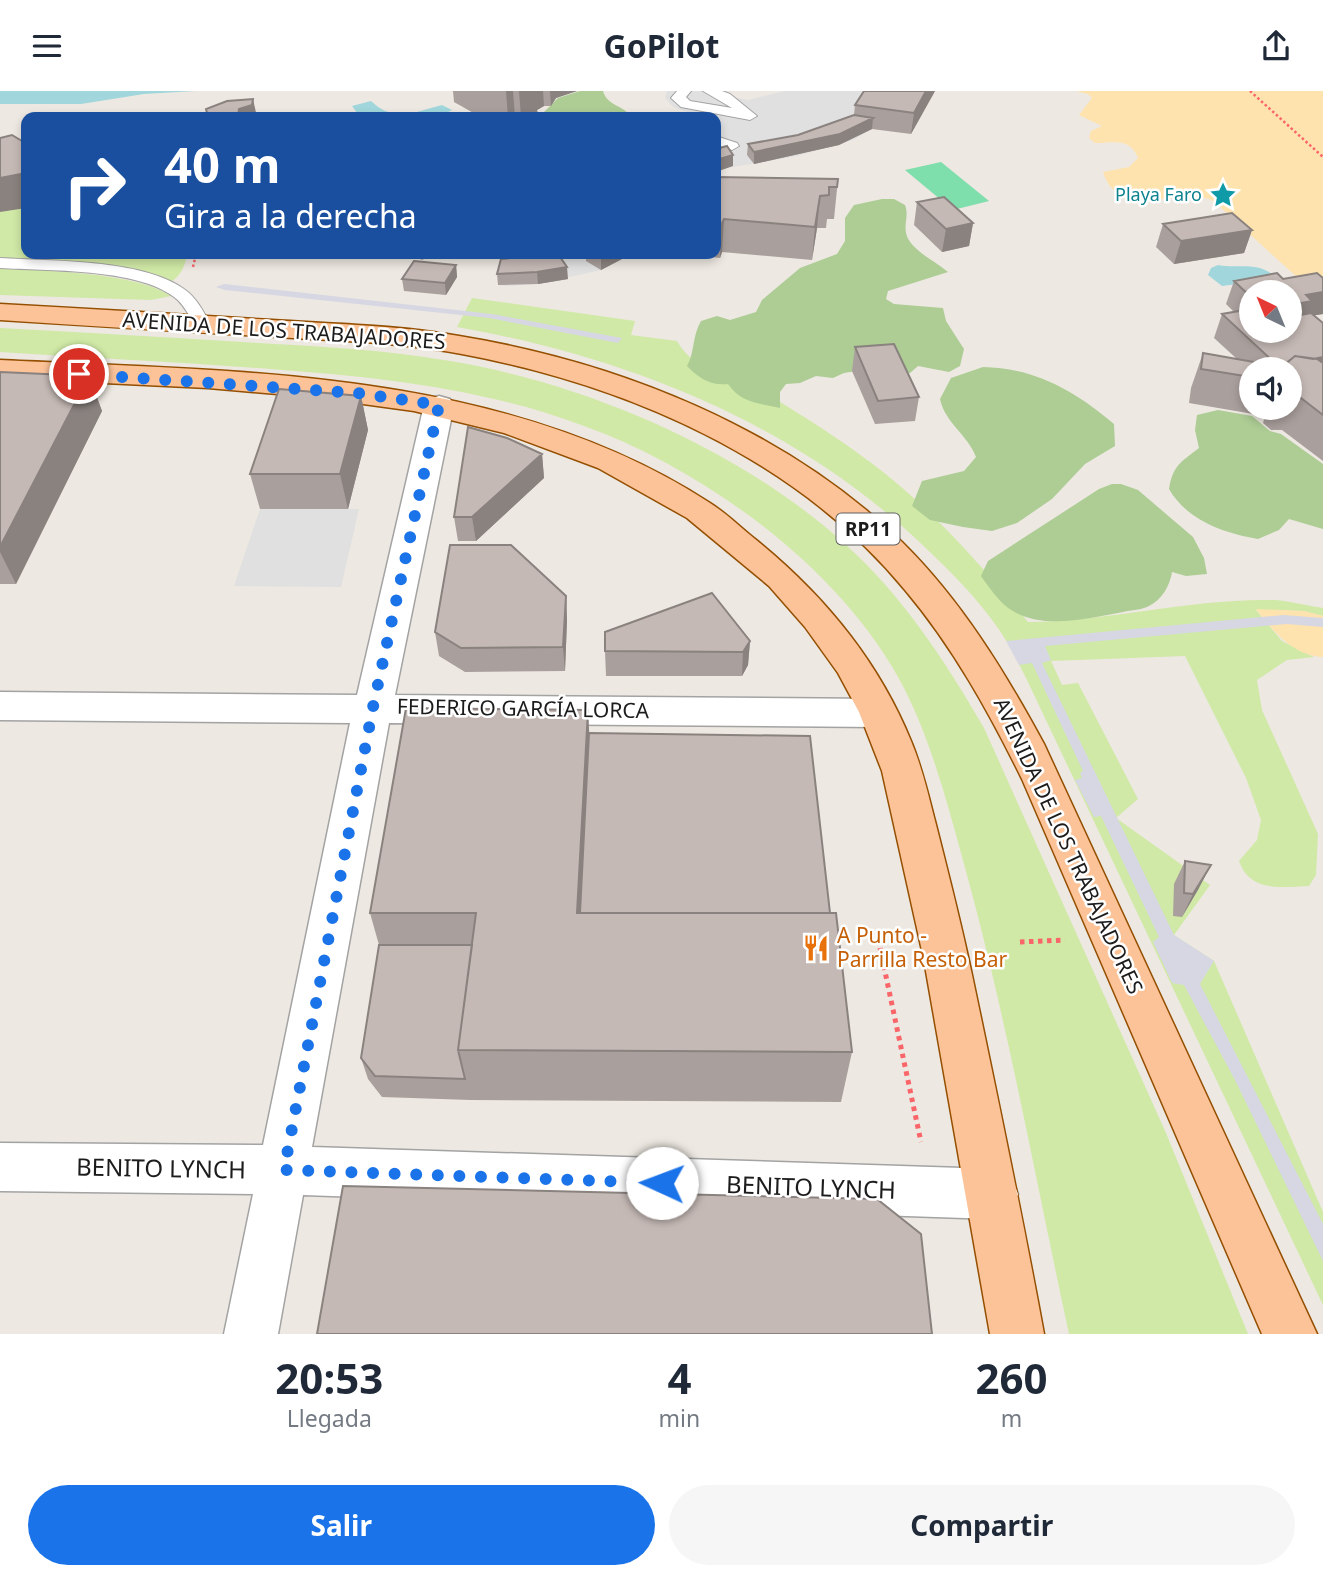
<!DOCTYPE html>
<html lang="es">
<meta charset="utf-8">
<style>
:root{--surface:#fff;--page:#f6f6f7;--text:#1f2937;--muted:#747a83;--accent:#1a73e8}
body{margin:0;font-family:"Noto Sans",sans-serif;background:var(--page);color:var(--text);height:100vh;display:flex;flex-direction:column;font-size:26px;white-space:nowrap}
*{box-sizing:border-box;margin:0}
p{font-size:23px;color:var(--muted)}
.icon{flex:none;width:38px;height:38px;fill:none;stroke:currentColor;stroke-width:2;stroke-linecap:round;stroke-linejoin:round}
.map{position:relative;height:1243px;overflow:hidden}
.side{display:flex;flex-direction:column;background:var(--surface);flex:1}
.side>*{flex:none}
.guide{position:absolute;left:21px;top:21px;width:700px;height:147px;border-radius:14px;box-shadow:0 4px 10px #0003;background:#1a4fa0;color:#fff;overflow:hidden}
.needle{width:46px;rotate:317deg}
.buttons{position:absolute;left:1239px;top:189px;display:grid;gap:14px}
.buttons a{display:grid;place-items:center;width:63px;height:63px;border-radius:50%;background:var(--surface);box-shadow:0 4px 10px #0003;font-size:35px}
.pin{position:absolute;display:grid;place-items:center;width:60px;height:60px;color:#fff;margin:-30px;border:4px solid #fff;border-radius:50%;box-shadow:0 2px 7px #0007}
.me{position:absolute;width:77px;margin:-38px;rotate:272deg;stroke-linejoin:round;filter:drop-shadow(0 0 5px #0008)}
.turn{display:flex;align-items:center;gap:24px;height:147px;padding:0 28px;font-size:32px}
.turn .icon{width:91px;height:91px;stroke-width:2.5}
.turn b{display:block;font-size:49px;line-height:60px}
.eta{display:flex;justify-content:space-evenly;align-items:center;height:119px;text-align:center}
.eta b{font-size:42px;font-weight:700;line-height:49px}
.primary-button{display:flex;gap:14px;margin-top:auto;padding:14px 28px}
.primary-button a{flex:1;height:80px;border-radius:42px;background:var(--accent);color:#fff;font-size:28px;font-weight:700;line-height:80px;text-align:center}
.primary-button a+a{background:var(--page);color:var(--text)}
header{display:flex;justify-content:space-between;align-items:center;height:91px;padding:0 28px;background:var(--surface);font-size:32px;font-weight:700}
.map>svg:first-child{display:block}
</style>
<header><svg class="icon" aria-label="menu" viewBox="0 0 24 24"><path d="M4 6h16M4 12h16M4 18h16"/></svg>GoPilot<svg class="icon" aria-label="share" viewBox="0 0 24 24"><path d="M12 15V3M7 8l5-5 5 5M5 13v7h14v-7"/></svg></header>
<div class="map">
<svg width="1323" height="1243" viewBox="0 0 1323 1243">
<rect width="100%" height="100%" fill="#ede8e1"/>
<path fill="#d0e9a6" d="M26,67v96h161c-2,12 -5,20 -16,28l-37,-12 -134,-12v-97z
M0,177c44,3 135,4 171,28l-20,4 -151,-5z
M472,207l163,23 -4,14 46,6c20,35 58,34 90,53 36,22 73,45 107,71 59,45 107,100 154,157 83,-1 164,-24 247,-22 16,1 32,6 48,8v8l-19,-5 -48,-1 26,31 32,16 -27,3 -30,20 5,30 56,124 -2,41 -7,11c-26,1 -59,7 -70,-25l18,-21 4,-20 -15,-42 -61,-122 -134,5 11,24 16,-2 60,116 -22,19 94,67 -36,50 40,26 109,251v93l-287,-606c-9,-19 -18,-38 -29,-57 -19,-32 -48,-62 -75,-88 -129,-127 -299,-196 -475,-227z
M0,237c81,4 162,9 242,14 70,4 140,7 208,19 139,23 291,89 395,183 58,52 100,117 139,184l182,405 82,201h-179c-34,-157 -62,-315 -105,-470 -16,-58 -32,-121 -60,-176 -35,-68 -95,-129 -157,-174 -50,-36 -104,-67 -163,-88 -101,-38 -207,-49 -314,-57 -90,-7 -180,-11 -270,-17z"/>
<path fill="#adcd95" d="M580,0h23c4,15 21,14 28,26h-84l-3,-5 14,-14z
M882,108h12l11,6c4,10 -1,18 1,28 3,16 29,28 42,39l-60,19 -2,8 8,5 49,4 3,13 18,28 -4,17 -11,6 -31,-6 -8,7 -10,-1 -7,-7 -49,8 -11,5 -17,-2 -16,7 -14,1 -6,8v16c-22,-5 -39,-5 -52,-24 -18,2 -29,-6 -41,-18 8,-14 5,-30 14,-45l16,-5 13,4 26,-8 6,-12 38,-32 37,-14 8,-13v-23l9,-13z
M983,276c52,1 92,24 131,57l1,22 -30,18 -33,35 -35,24 -25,8 -29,-4 -33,-7 -18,-14 10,-25 42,-10 12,-14c-8,-22 -31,-34 -36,-58l11,-21z
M1218,319l34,6 18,15 11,3 42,30v65l-34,-10 -10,11 -21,9c-35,-6 -71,-19 -89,-50 4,-24 12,-27 30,-41l-4,-18 2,-15z
M1112,393h9l17,6 55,47 11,21 3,16 -21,2 -14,-4c-2,13 -10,28 -23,34 -7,4 -18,4 -26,6 -34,6 -78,18 -110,-1 -13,-7 -24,-24 -32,-35l7,-15 111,-72z"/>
<path fill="#ffe3ae" d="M1076,0h247v209c-30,-26 -59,-53 -89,-80 -7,-6 -17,-18 -25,-21 -34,-10 -91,21 -106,-27l26,-5 9,-9c-8,-21 -24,-15 -43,-15l-6,-5 2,-7 11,-5 -23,-11 13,-17 -4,-4z
M1256,518l48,2 19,5v41c-30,-1 -50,-26 -67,-48z"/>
<path fill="#7edeac" d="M941,71l48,39 -36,9 -48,-40z"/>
<path fill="#e0e0e0" d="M667,0h58l8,6 15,3 36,-9h92l-22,35 18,3 -19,11 -56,16 -81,14v-53h-22l3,-2 -24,-8 -8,-9z
M490,163h138l-27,16 -63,14 -32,2 -8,-1 6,-28z
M260,418h99l-18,78 -107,-1z"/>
<path fill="#d6d7e3" d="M224,193l268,30 130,24 -4,5 -129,-25 -264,-28 -9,-3z
M1284,524l39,3v9l-36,-3 -242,22 6,14 -9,3 132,272 40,26 -14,23 123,240v37l-88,-181 -51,-95 -12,-2 -19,-41 6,-5 -58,-121 -7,1 -19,-37 7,-2 -2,-5 3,-2 -51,-108 -13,2 -13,-24z"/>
<path fill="#a1d7dc" d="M0,0h195l-51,3 -63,10h-81z
M371,10c23,22 44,11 71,4l10,5 -13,7h-79l-8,-11z
M1218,174c20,4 38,-4 55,10l-4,5 -47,6 -14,-11 3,-7z"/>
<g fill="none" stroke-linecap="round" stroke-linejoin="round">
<g stroke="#a3a3a3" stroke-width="2">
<path id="service" d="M677,0h14l-5,6 4,4 42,7 -29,-17h19l8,3 27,22 -7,4 -69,-13 -10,-9z
M716,45l21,7 2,3 -7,4 -16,-5z
M413,163h17l-8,5z
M0,167c50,3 143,1 184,31 12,8 19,22 26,34l-8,5 -6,-1c-7,-11 -12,-23 -22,-30 -37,-29 -128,-26 -174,-29z"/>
</g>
<g stroke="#a3a3a3" stroke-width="3">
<path id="minor" d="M439,305l11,3 4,6 -59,290 483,4 14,4 5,10 -5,10 -14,4 -489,-4 -77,424 681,22 18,7 7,18 -7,18 -18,7 -690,-24 -25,139h-54l29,-140 -253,-3v-48l263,2 87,-422 -350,-3v-28l357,3 67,-290 4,-6z"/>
</g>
<g stroke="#944f00" stroke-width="3">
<path id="primary" d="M0,213c91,5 181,10 272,16 62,4 125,5 187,16 160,26 325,92 443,206 59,58 103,130 142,202l273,590h-55l-240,-555c-33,-67 -69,-132 -117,-189 -109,-132 -277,-205 -443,-236 -61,-12 -124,-13 -185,-17 -93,-5 -185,-11 -277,-17z
M0,269c236,11 505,9 710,143 16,10 30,24 45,36 68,55 123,121 156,202 11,26 17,53 24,80 13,51 26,102 37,154 25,119 50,239 72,359h-54l-66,-374 -42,-189 -23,-59 -21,-39 -33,-46 -36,-41 -82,-68 -89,-50 -94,-35 -90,-22 -102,-14 -104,-9 -208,-10z"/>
</g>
<path stroke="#fa656a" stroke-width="2.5" stroke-dasharray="2.5 2.5" stroke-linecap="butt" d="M1250,0l73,66
M193,176l3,-13"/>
<path stroke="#fa656a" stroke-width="5" stroke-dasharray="4.5 4.5" stroke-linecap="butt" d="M1020,851l45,-2
M880,857l41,194"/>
<use href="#service" fill="#fff" fill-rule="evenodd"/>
<use href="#minor" fill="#fff" fill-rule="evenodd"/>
<use href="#primary" fill="#fcc398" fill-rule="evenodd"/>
</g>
<path fill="#a99f9c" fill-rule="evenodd" d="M453,0h124l-21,7 -5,8h-7l-7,4 1,5 -6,2h-38l-17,-2 -23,-13z
M935,0l-24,43 -39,-5 -33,16 -85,19 -7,-9 1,-11 50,-9 56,-20 1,-10z
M716,86l122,2 -4,40h-7l-1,9h-9l-5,32 -90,-8 -2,6 -35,-4h31z
M917,111l56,21 -4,23 -27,6 -28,-27z
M1163,133l89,6 -8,23 -70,11 -18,-17z
M586,163h41l-5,5 -21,11 -15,-9z
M501,168l67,20 -30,5 -40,1 -1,-11z
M456,174l1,12 -11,18 -42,-4 -2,-12z
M1323,187v36l-9,1 9,8v138l-41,-31h-11l-8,-7 2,-7 -76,-13 2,-15 12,-35 34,6 -23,-21 8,-24 12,-2 -8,-8 8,-23zM1251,201l39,39h-39zM1251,278h39v39h-39z
M855,256l64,50 -4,24 -40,3 -23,-53z
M0,281l89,4 13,35 -86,173h-16z
M361,305l7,34 -20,79h-88l-10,-35z
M542,363l2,24 -68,63h-18l-4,-24z
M566,505l1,24 -2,51 -100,1 -26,-16 -4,-24z
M750,550l-2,24 -6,11h-136l-1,-25z
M589,642l241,180 22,139 -11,50 -371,-2 -88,-3 -14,-18 -7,-21 18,-113 -9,-32z
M1185,770l14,27 -17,29 -9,-1 1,-32z"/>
<path fill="#8a827f" d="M506,0h7l2,26h-7z
M519,0h24l1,15 -7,4 1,5 -6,2h-11z
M550,0h27l-21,7 -5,8z
M926,0h9l-24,43 3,-21z
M253,8l4,18h-19l1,-8z
M873,27l-1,11 -33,16 -85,19v-12z
M733,64v11l-17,6v-12z
M26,82v35l-26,4v-34z
M820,105l-3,32 -5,32 3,-33z
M724,128l-2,33 -2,6 1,-33z
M973,132l-4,23 -27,6 4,-23z
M1252,139l-8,23 -70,11 7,-23z
M609,163h18l-5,5 -21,11v-12z
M456,174l1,12 -11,18 -1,-12z
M567,176l1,12 -30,5 -1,-12z
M1323,201v22l-18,3 -15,9v-21l16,-10z
M1323,266v22l-45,-13z
M89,285l13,35 -86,173 -16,-32v-5z
M361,305l7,34 -20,79 -8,-35z
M542,363l2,24 -68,63 -4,-24z
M566,505l1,24 -2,51 -2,-24z
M750,550l-2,24 -6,11 1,-24z
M588,619l3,57 -13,167 -1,-21z
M1211,774l-12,23 -17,29 11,-23z"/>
<path fill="#c5b9b5" stroke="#8a827f" stroke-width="2" d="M864,0h62l-12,22 -59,-8z
M253,8l-1,6 -13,4 -1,8h9h-49v-3l9,-1 -1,-4 21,-8z
M854,24l19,3 -33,16 -86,18 -6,-8 50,-9z
M12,44l10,6 4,-1v33l-26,5v-40z
M727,55l6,9 -17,5v-11z
M716,86l122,2 -1,8h-8v8l-9,1 -5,31 -91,-8 -3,6 -5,-1z
M944,106l29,26 -27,6 -29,-27z
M1232,122l20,17 -71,11 -18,-17z
M553,163h5l9,13 -30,5 -40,2 4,-15z
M593,163h16l-8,4z
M414,170l42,4 -11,18 -43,-4z
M1277,182l6,6 34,-6 6,5v14l-17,3 6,6 -22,4v-13h-39v5l-17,-16z
M1251,218v22h39v-14l21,-4 12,10v34l-10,2 -18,-3 -10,8 -7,2 -56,-52z
M894,253l25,53 -41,4 -23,-54z
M1203,262l79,14 13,-11 22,3 6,4v52l-26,-20h-7v-26h-39v8l-50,-8z
M0,281l89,4 -89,171z
M279,298l82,7 -21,78h-90z
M468,336l39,11 35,16 -70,63h-18z
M450,454h61l55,51 -3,51 -102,1 -26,-16z
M712,502l38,48 -7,11 -138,-1v-19z
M406,617l182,2 -11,203h259l16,139 -394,-2 18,-137h-106z
M589,642l221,3 20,177h-250z
M1185,770l26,4 -18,29 -9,-1z
M379,854h93l-14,105 7,29 -90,-3 -14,-18z
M343,1095l534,13 44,35 11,100h-615z"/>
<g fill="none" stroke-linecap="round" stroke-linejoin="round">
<path stroke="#1a73e8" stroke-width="12" stroke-dasharray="0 21.6" d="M79,283l278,19 82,12 -66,302 -89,463 378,13"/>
</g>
<defs>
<g id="sight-bare" transform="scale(2.1)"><path d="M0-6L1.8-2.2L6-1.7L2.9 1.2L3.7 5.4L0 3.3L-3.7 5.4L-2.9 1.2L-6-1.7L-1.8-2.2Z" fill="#0f9aa8" stroke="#fff" stroke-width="2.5" paint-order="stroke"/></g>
<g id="restaurant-bare" transform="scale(2.1)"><path d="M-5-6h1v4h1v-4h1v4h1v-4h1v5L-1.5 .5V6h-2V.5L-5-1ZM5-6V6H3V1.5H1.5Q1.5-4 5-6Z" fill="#e8710a" stroke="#fff" stroke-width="2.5" paint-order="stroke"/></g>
</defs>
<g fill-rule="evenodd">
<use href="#sight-bare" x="1223" y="104"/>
<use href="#restaurant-bare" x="816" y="857"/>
</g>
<g text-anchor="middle" stroke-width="5" stroke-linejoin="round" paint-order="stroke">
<g font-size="18" fill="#0d838f" stroke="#fff" text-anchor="end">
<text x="1202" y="110">Playa Faro</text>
</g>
<rect fill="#fff" stroke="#606060" stroke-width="2" x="836.5" y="422.5" width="63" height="31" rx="5"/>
<g font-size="19" font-weight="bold" fill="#1c1c1c">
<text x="868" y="445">RP11</text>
</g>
<g font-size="21" fill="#1c1c1c" stroke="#fff">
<text transform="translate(284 240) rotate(4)" y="7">AVENIDA DE LOS TRABAJADORES</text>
<text transform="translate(523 618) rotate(1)" y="7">FEDERICO GARCÍA LORCA</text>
<text transform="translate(1068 755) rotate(65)" y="7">AVENIDA DE LOS TRABAJADORES</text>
</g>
<g font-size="21" fill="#c56008" stroke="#fff" text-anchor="start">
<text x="837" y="852">A Punto -<tspan x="837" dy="24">Parrilla Resto Bar</tspan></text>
</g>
<g font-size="24" fill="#1c1c1c" stroke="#fff">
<text transform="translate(161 1078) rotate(1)" y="8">BENITO LYNCH</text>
<text transform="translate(811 1097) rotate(2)" y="8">BENITO LYNCH</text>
</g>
</g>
</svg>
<div class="buttons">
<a><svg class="needle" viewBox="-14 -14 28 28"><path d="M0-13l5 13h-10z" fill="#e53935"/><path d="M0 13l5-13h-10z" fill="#747a83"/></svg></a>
<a><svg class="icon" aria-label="sound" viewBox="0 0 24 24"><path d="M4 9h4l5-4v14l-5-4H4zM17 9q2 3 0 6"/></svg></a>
</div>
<div class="pin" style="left:79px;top:283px;background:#d93025"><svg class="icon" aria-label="arrive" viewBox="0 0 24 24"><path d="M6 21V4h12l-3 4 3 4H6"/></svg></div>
<svg class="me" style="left:662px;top:1092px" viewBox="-20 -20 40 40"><circle r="19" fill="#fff"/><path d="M0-13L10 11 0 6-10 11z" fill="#1a73e8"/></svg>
<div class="guide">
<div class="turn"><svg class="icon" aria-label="right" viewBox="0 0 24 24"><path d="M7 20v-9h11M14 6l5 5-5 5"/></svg><div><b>40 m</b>Gira a la derecha</div></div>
</div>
</div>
<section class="side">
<div class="eta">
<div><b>20:53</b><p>Llegada</p></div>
<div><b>4</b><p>min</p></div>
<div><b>260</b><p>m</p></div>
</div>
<div class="primary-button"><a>Salir</a><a>Compartir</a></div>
</section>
